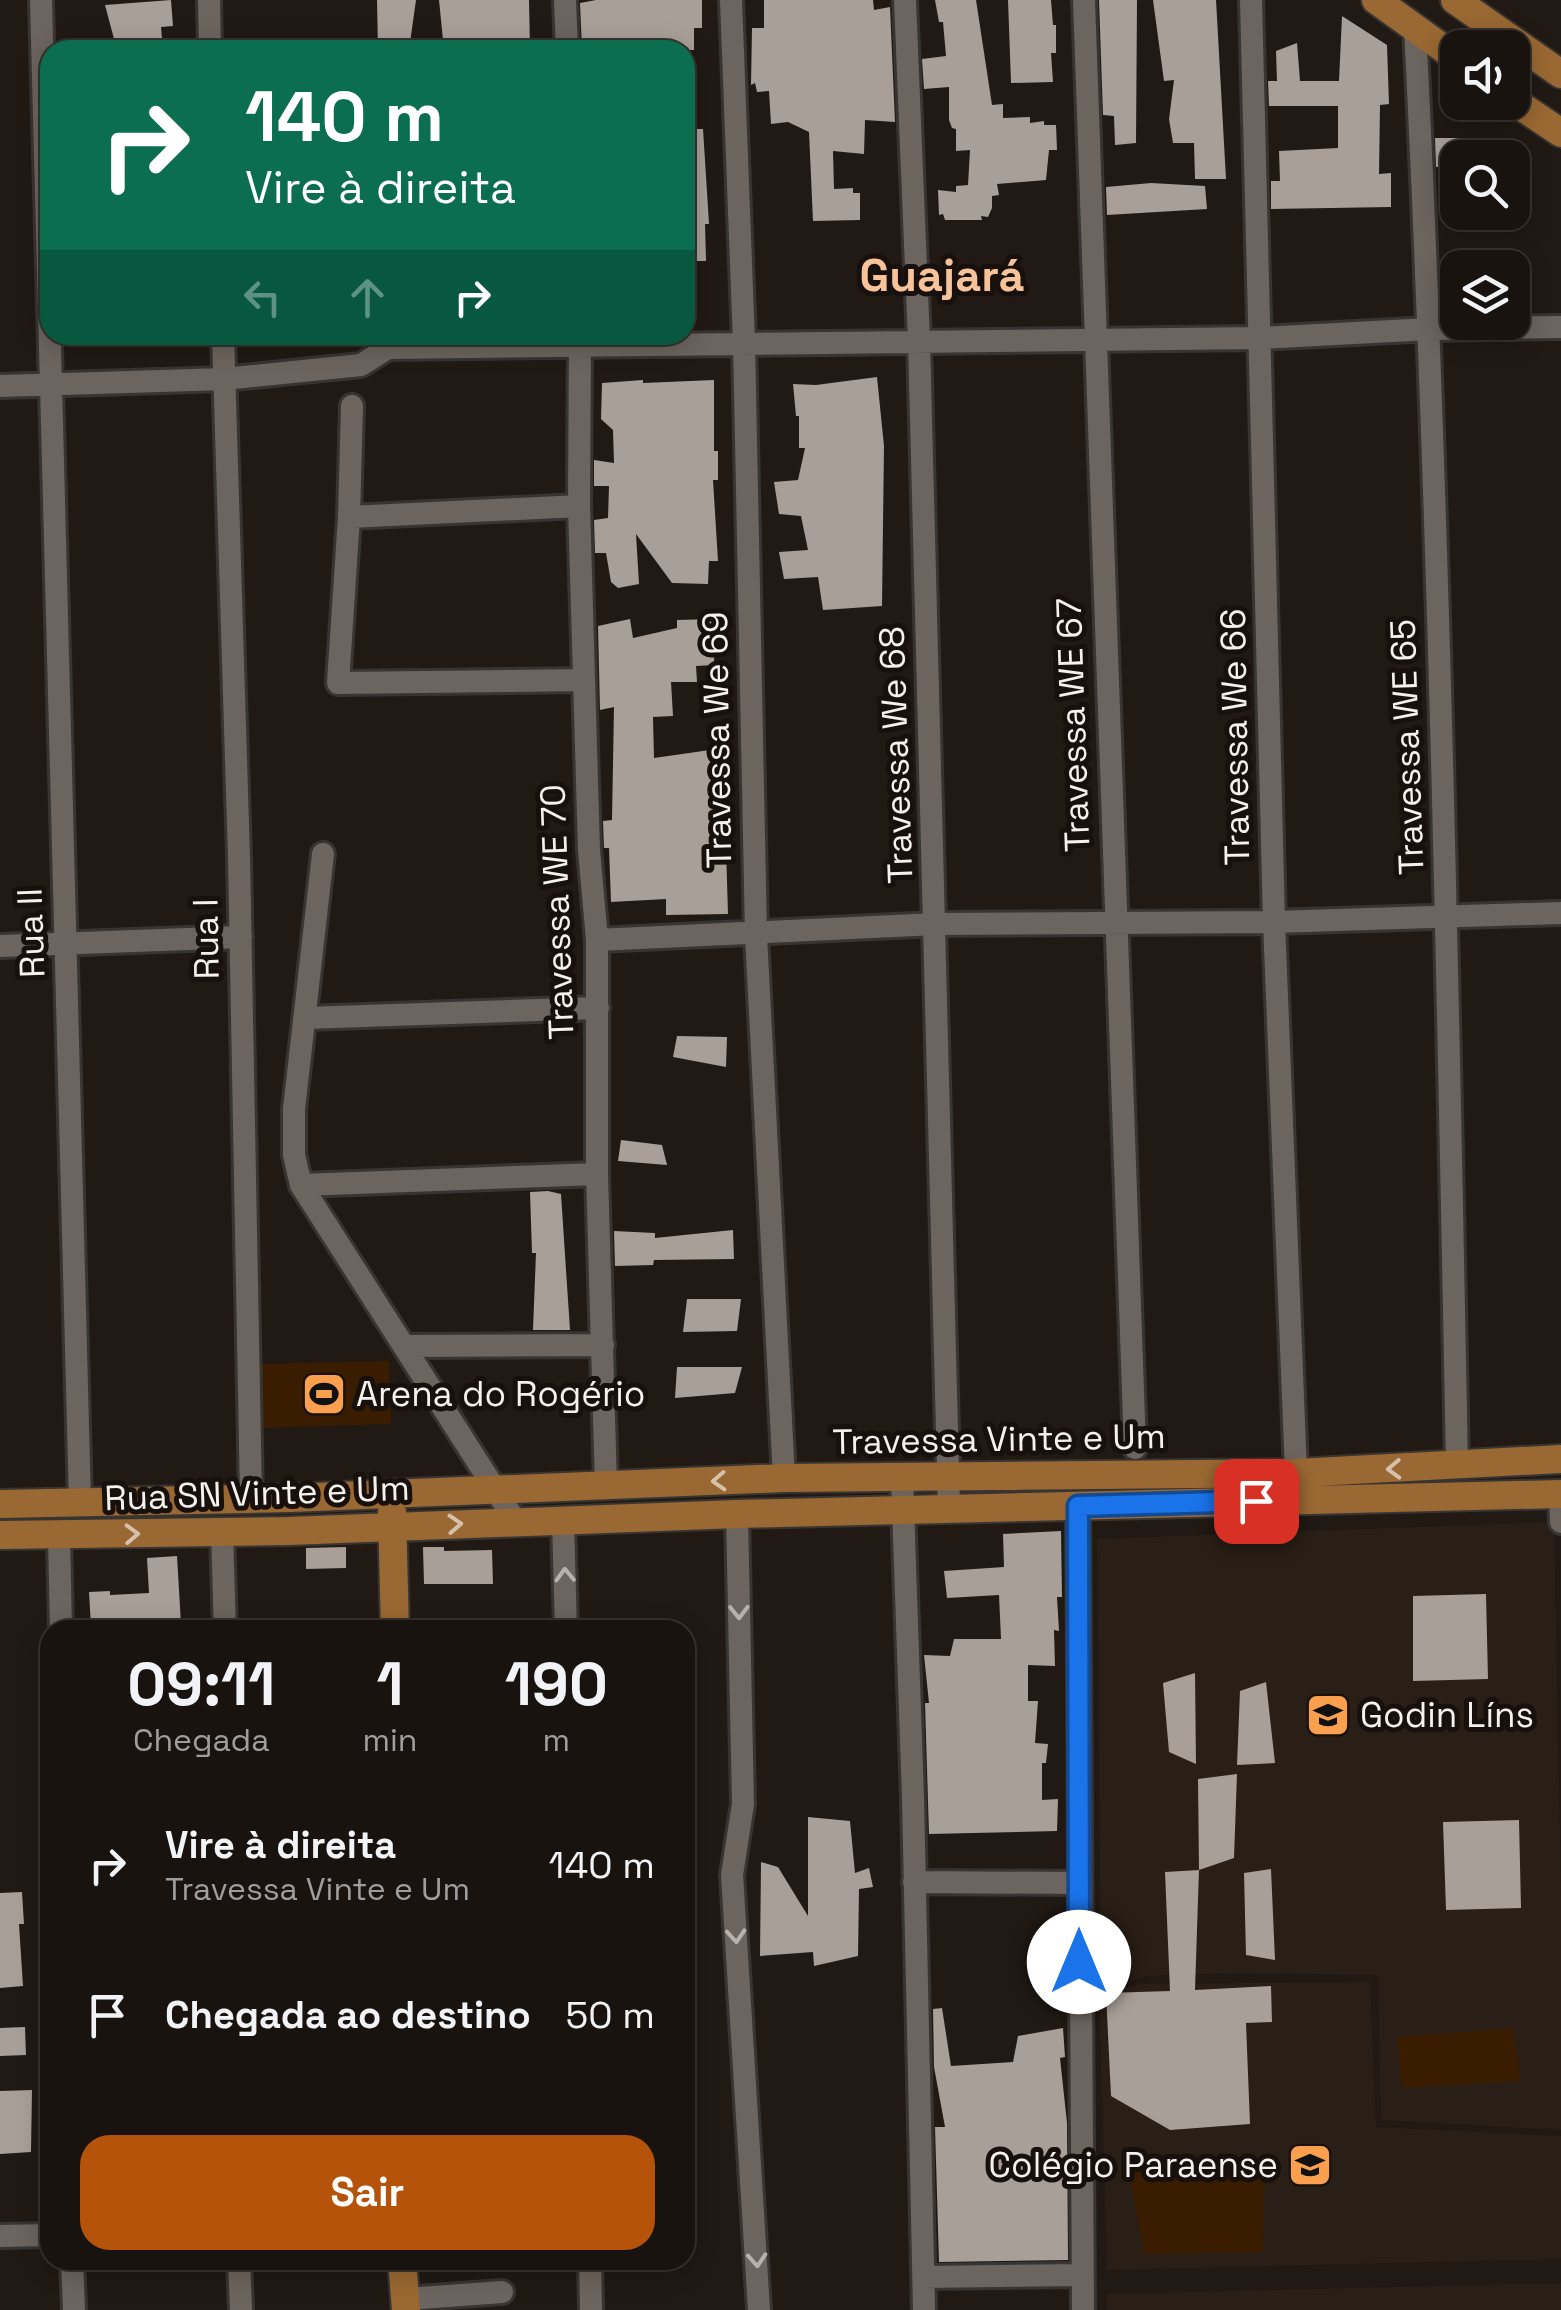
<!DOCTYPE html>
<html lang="pt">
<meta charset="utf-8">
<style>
:root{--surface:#18130f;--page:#25201d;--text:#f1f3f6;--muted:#9f9e9e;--line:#36322f;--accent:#b45309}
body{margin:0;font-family:"Space Grotesk",sans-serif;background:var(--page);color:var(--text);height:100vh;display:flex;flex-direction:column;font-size:38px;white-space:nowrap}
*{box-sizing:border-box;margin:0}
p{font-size:32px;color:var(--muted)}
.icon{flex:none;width:55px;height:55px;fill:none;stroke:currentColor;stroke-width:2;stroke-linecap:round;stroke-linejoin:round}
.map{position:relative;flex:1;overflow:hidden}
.side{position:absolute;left:40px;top:1620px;width:655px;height:650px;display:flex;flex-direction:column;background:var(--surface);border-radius:30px;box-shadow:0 5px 25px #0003,0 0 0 2px var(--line)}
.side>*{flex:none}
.guide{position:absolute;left:40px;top:40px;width:655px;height:305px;border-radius:30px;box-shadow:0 5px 25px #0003,0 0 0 2px var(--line);background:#0b6e4f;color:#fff;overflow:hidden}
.controls{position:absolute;left:1440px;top:30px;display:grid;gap:20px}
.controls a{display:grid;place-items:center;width:90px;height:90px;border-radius:20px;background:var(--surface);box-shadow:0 5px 25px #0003,0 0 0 2px var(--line);font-size:50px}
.pin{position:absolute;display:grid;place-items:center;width:85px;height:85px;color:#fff;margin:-42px;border-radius:20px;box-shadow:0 5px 15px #0006}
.me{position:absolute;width:110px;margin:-55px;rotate:0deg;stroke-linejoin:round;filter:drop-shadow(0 0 8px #0008)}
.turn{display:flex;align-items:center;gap:35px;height:210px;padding:0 40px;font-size:45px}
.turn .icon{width:130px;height:130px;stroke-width:2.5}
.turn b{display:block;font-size:70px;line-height:85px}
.lanes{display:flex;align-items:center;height:95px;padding:0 40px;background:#0003;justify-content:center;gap:50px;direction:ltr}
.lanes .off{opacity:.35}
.eta{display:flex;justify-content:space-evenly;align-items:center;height:170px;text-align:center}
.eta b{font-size:60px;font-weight:800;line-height:70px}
.button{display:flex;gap:20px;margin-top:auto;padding:20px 40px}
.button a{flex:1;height:115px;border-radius:30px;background:var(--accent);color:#fff;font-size:40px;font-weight:800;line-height:115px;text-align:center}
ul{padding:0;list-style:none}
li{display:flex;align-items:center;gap:30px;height:150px;padding:0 40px}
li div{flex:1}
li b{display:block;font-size:38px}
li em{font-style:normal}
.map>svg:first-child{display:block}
</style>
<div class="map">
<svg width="1561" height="2310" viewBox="0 0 1561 2310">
<rect width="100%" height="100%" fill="#201914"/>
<path fill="#2a1f16" d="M1554,1522l7,370v238l-180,-10 -3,-145 -139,-2 -94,3 -44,14 -4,-451z
M1370,1982l6,145 185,9v123l-454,11 -8,-277 41,-9z
M1561,2283v27h-454v-16z"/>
<path fill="#3a1c00" d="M389,1361l2,63 -131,4 -2,-64z
M1513,2028l8,53 -119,7 -5,-51z
M1128,2167l137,5 -2,80 -119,2z"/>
<path fill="#a89f98" d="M171,0l2,26 -12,1 2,23h-46l-12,-45z
M377,0h39l-7,50h-31z
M439,0h90l1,50h-86z
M596,0h106v28h-8v22h-112l-2,-47z
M764,0h109l1,10 16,-3 5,115 -30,-2 -1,34 -31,-3 1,38 19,-1v5h7v27l-47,1 -4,-89 -21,-10 -17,2 -2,-33 -12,1 -2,-9 -4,2 1,-57h12z
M935,0h41l16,105 11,-1v14l27,-1v6l14,-2v4h12l1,25h-8l-3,30 -49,4 2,11 -7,1v12l-4,9 -7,-1 1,4h-37l-2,-6 -4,1 -1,-25 18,2v-6l12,-1 2,-35 -14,1v-22l-4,-1 -3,-8v-33l-25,2 -2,-30 24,-3 -3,-34h-4z
M1008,0h43l2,25h3v28h-5l2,29 -42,1z
M1099,0h38l-1,143 -21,2 -1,-29 -11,-1z
M1153,0h63l10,179h-31l-1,-36h-21l-4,-24 5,-39 -10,1z
M1342,16l45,29 2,59 -9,1 -1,69 12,-1v34l-120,2v-28h9l-1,-30 59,-3v-42h-69l-1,-25h9l-1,-30 21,-8 3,38h39z
M685,129h18l6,95h-4l1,37h-21z
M1435,138h42l-1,20h-18v9h-22z
M1151,183l54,3 2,23 -100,6 -1,-28z
M877,377l7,69 -2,160 -59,4 -5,-33 -34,2 -5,-27 29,-2 -7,-34 -22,-2 -5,-32 24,-2 7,-32h-6v-32h-3l-3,-32 23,1z
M643,380v3l71,-3v71h4v29h-5l5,81h-9l-1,23 -36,-1 -36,-49 3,50 -21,4 -7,-6 -5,-29h-11l-1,-33 14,-2 1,-32h-15v-26l20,3 -1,-33 -12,-11 1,-36z
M630,619l3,19 44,-10v-8l38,-1 -1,46 -18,1 1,16h-26l2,34 -20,1 1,41 56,-8 1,33h5l2,31h7l3,100 -62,1v-16l-55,3 -2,-54h-5l-1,-27 9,-1 2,-113 -14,3 -2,-84z
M677,1036l50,1 -1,30 -53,-10z
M621,1140l41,5 5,20 -49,-4z
M548,1191l13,3 9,136h-37l3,-77h-4l-2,-61z
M733,1230l1,29 -80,1 -1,5 -38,1 -1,-35 41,2v5z
M687,1299h54l-4,32 -54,1z
M677,1367h65l-7,26 -60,5z
M1061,1531l1,66h-5l2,34 -5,-1 1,36 -27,-1v36h10l-3,42 13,1 -2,19h-4v37l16,-1 -1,32 -128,3 -4,-131h4l-5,-48 26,1 4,-17h47l-2,-44 -52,3 -3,-27 60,-4 -1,-33z
M346,1547v21l-40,1v-21z
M423,1547h21v4l48,-1 1,34h-69z
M177,1556l4,68 -90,3 -2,-35 21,-1v4l39,-2 -2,-35z
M1486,1594l2,85 -75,2v-85z
M1195,1673l1,91 -27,-12 -6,-69z
M1266,1682l9,81 -38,2 3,-74z
M1237,1774l-3,84 -35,12 -1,-91z
M808,1817l42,4 5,52 14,-5 4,19 -14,2 -1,67 -44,10 -1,-14 -53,4 1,-94 17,5 30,49z
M1519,1820l2,88 -75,2 -3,-88z
M1271,1869l4,91 -29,-5 -2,-82z
M1199,1870l-4,120 76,-4 1,36 -26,1 4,101 -80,6 -59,-34 -5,-103 64,-2 -5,-119z
M22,1892l2,32h-5l4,62 -23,2v-95z
M942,2008l9,58 62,-4 5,-26 45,-8 2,29 -5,1 7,65 1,137 -129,2 -4,-135h10l-11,-60 -1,-58z
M25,2027l1,28 -26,1v-28z
M32,2090l-1,62 -31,2v-63z"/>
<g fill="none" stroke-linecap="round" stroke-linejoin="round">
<g stroke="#383432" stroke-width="28">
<path id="minor" d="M41,0l39,1503
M209,0l1,50
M565,0l2,50
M731,0l13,342 12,593 28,543
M905,0l14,341 30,1168
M1084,0l51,1448
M1251,0l23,922 22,551
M1415,27c24,479 33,959 42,1439
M223,335l16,522 12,641
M580,335l-1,171 10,344 8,90v234l9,312
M0,386l224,-7 137,-14 27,-17 872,-10 170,-9 131,-2
M352,406l-3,111 -11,166 246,-3
M349,517l230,-11
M323,854l-29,255v46l7,30 215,337
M597,940l339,-16 338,-2 287,-9
M0,946l241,-9
M305,1018l293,-10
M301,1185l296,-11
M406,1346l197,-1
M902,1478l11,320 11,512
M1560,1494l1,28
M1078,1507l5,803
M737,1514l6,290 -11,71 27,435
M563,1520l3,110
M222,1532l3,98
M59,1536l2,94
M914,1882l164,1
M0,2236l50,-1
M72,2260l2,50
M239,2260l2,50
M590,2260l1,50
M924,2277l157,-2
M406,2299l96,-7"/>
</g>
<g stroke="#383432" stroke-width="32">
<path id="major" d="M1376,0l82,59
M1455,0l106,74
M1512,100l49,33
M0,1504l290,-6 494,-20 512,-5 265,-14
M392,1512l3,118
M0,1535l289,-4 448,-17 824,-20
M402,2260l4,50"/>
</g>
<use href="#minor" stroke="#6c645e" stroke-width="22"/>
<use href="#major" stroke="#9a6832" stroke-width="28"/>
</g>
<defs><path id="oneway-chevron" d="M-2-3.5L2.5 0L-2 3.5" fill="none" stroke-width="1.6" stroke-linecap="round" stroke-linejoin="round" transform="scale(2.5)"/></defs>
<g stroke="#d5c1ac">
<use href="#oneway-chevron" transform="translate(1394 1469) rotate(178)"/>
<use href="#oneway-chevron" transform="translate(719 1481) rotate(177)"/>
<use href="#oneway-chevron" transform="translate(455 1524) rotate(-3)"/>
<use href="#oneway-chevron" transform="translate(132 1534) rotate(-2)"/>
</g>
<g stroke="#b7b2ad">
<use href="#oneway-chevron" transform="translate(565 1575) rotate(-92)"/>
<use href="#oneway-chevron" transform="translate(739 1612) rotate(89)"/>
<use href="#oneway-chevron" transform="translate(736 1936) rotate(86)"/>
<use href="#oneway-chevron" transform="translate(757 2260) rotate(86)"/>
</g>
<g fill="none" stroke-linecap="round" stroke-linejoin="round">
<g stroke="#114b97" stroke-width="25">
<path id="route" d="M1079,1962l-1,-456 178,-5"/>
</g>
<use href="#route" stroke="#1a73e8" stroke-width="18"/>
</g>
<defs>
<g id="stadium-square" transform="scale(2.25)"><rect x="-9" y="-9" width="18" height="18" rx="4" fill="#fa9f4e" stroke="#17100c"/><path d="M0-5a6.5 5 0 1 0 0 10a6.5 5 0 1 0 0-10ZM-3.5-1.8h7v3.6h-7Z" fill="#111"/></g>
<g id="school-square" transform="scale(2.25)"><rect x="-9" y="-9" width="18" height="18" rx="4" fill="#fa9f4e" stroke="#17100c"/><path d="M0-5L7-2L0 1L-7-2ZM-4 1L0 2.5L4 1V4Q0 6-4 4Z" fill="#111"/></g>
</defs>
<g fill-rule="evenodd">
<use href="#stadium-square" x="324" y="1394"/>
<use href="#school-square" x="1328" y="1715"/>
<use href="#school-square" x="1310" y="2165"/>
</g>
<g text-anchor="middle" stroke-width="10" stroke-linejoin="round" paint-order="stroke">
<g font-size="35" fill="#f5f1ed" stroke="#17100c">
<text transform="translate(1073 725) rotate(-92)" y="12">Travessa WE 67</text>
<text transform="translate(1235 737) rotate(-91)" y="12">Travessa We 66</text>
<text transform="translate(717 740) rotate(-91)" y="12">Travessa We 69</text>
<text transform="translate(1407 747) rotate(-92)" y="12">Travessa WE 65</text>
<text transform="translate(896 755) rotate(-92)" y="12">Travessa We 68</text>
<text transform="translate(557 912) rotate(-92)" y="12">Travessa WE 70</text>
<text transform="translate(31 933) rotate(-92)" y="12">Rua II</text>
<text transform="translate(206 939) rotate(-91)" y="12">Rua I</text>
<text transform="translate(999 1439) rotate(-1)" y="12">Travessa Vinte e Um</text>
<text transform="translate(257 1493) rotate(-2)" y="12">Rua SN Vinte e Um</text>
</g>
<g font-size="35" fill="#f5f1ed" stroke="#17100c" text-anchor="start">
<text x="356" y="1406">Arena do Rogério</text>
<text x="1360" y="1727">Godin Líns</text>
<text x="1278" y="2177" text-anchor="end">Colégio Paraense</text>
</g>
<g font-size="45" font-weight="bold" fill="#f6c39a" stroke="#17100c">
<text x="942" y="291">Guajará</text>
</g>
</g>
</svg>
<div class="controls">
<a><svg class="icon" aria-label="sound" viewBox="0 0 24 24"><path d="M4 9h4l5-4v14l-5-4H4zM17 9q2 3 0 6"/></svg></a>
<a><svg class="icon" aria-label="search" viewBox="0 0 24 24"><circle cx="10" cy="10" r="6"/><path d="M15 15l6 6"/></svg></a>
<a><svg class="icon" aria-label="layers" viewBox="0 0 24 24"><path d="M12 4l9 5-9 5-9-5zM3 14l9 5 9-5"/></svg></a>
</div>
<div class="pin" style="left:1256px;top:1501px;background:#d93025"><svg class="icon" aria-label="arrive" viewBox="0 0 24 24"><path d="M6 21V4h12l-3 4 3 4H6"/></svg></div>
<svg class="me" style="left:1079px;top:1962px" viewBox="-20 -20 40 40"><circle r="19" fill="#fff"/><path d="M0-13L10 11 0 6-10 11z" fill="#1a73e8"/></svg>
<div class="guide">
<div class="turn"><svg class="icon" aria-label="right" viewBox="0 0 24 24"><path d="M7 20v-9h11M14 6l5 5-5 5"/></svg><div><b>140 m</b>Vire à direita</div></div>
<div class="lanes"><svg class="icon off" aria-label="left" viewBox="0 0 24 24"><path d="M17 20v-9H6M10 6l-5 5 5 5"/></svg><svg class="icon off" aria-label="ahead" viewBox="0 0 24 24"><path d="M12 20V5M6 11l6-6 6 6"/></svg><svg class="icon" aria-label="right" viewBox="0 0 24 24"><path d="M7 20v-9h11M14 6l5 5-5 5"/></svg></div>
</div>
<section class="side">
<div class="eta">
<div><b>09:11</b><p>Chegada</p></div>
<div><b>1</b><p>min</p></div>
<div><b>190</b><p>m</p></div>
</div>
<ul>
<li><svg class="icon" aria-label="right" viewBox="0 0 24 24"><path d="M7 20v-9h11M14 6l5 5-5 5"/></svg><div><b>Vire à direita</b><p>Travessa Vinte e Um</p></div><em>140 m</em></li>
<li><svg class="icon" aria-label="arrive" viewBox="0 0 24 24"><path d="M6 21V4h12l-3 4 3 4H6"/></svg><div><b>Chegada ao destino</b></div><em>50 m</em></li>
</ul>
<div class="button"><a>Sair</a></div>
</section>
</div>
